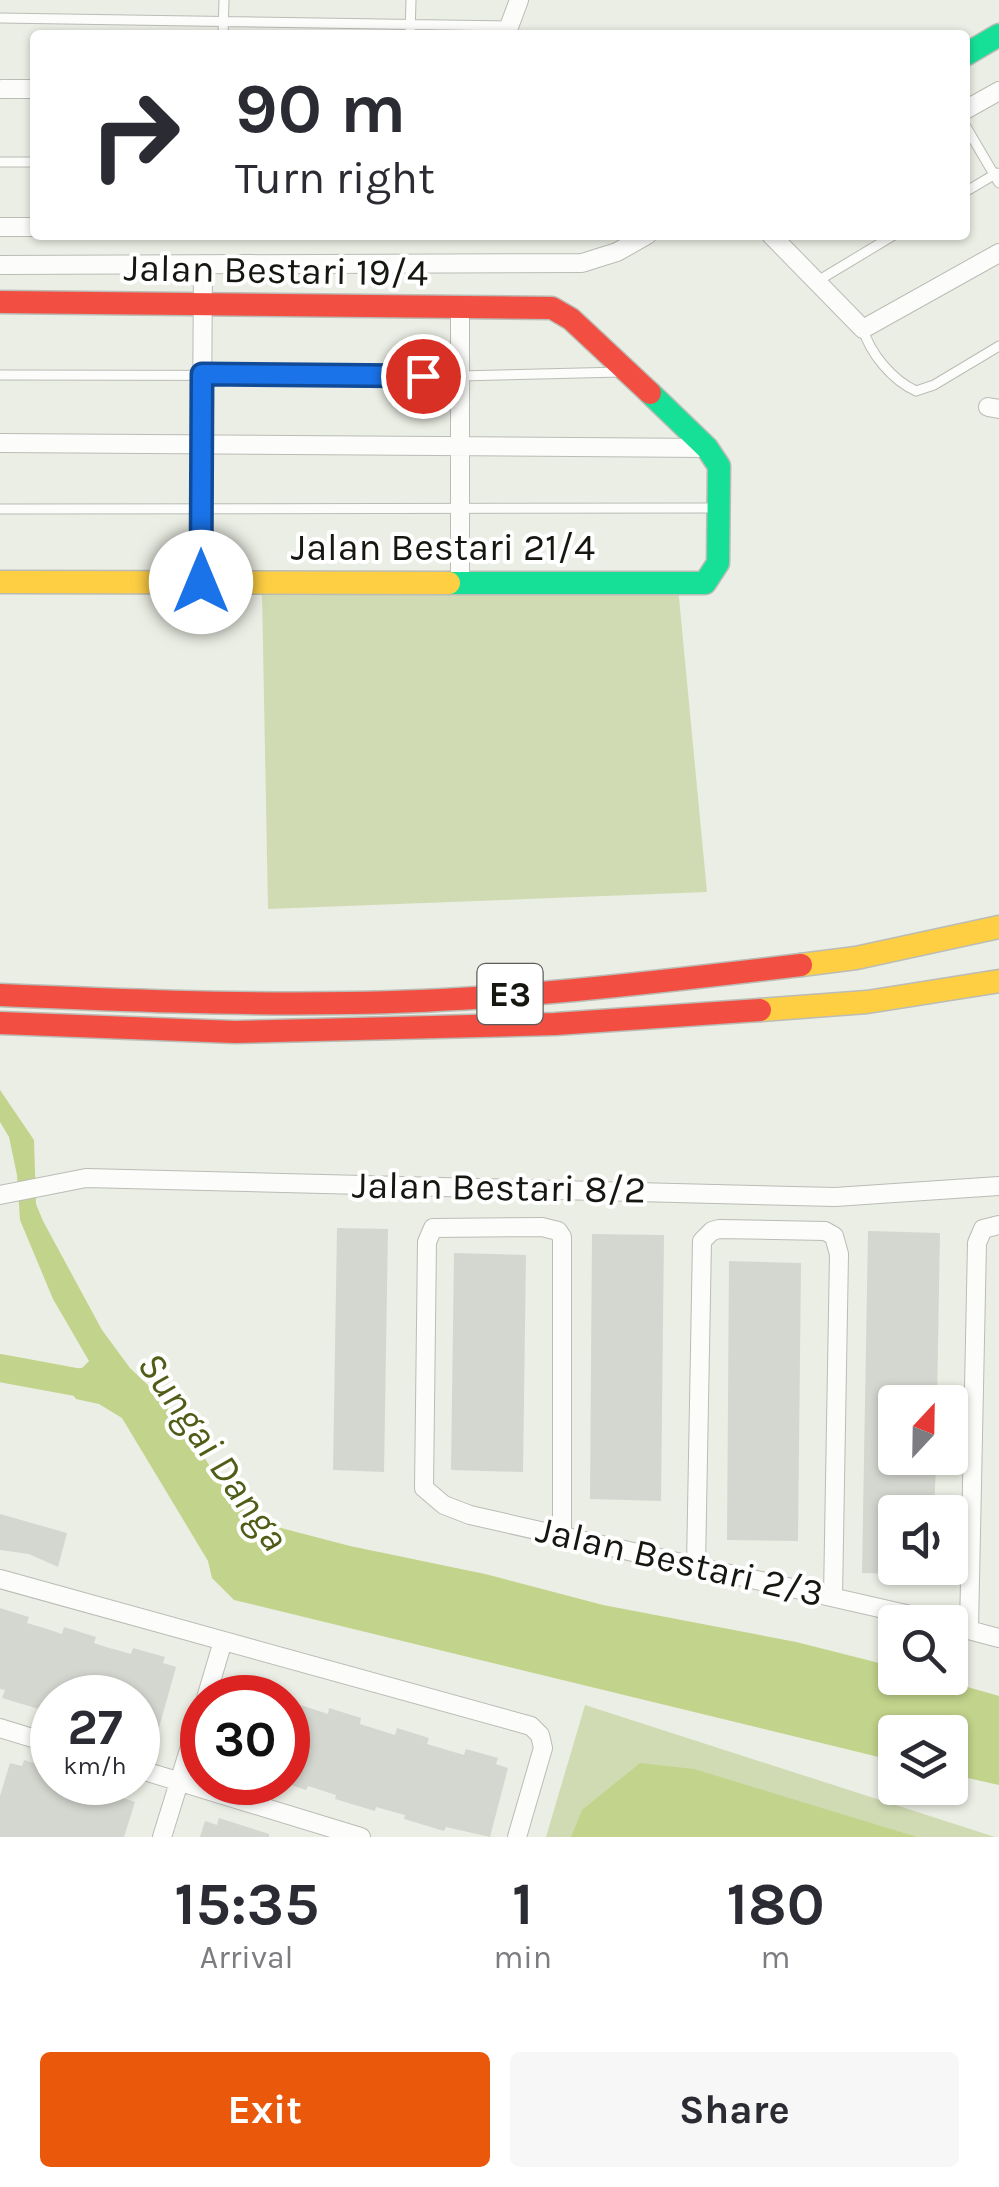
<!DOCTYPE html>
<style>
:root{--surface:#fff;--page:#f7f7f7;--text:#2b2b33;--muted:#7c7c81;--accent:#ea580c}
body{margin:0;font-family:Karla,sans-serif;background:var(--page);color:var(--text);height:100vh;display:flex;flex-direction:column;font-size:38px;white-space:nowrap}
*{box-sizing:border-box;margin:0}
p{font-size:32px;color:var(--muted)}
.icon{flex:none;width:55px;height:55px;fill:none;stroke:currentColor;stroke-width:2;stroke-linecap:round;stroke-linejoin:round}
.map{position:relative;height:1837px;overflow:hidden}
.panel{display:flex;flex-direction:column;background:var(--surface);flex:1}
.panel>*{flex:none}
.guide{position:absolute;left:30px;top:30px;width:940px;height:210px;border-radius:10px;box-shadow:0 2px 8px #0004;background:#fff;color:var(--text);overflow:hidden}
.needle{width:65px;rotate:22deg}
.fabs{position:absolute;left:878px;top:1385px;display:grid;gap:20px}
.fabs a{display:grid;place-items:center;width:90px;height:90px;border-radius:10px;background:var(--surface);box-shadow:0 2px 8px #0004;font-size:50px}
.speed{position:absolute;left:30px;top:1675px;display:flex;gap:20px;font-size:50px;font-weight:700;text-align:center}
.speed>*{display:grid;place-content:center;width:130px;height:130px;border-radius:50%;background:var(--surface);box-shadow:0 2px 8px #0004;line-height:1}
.speed small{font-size:25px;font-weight:400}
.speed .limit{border:15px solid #d22;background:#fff;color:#111}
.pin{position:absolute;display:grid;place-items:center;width:85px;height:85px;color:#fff;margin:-42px;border:5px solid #fff;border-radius:50%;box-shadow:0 2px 10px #0007}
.me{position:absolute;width:110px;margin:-55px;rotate:0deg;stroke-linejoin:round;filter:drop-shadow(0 0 8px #0008)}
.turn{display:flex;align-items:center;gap:35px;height:210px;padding:0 40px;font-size:45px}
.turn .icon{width:130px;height:130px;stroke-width:2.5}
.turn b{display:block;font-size:70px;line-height:85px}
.eta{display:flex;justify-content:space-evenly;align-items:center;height:170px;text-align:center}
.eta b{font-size:60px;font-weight:700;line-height:70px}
.action{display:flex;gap:20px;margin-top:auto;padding:20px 40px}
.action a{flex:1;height:115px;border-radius:10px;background:var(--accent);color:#fff;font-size:40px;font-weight:700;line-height:115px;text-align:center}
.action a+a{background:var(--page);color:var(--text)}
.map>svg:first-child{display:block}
</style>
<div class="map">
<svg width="999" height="1837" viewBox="0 0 999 1837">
<rect width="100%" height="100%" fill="#ebeee4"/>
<path fill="#d1dbb3" d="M678,587l29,305 -439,17 -6,-316z
M585,1705l410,132h-449z"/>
<path fill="#c2d38b" d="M0,1090l34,50 2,64 7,17 59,109 28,38 21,20 43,53 40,64 47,23 69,18 135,28 118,31 193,37 99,25v11h41l63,18v89l-49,-11v-42h-55v29l-661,-161 -22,-22 -4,-17 -86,-143 -23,-14 -23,-5 -8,-11 -8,-3 2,-14 20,-3 7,-7 -36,-62 -33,-79 -3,-45 -8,-38 -9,-15z
M640,1763l54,6 223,68h-346l11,-27z"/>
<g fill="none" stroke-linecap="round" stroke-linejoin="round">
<path stroke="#c2d38b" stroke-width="28" d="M0,1368l92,17"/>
</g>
<path fill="#d4d7cf" d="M337,1228l51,1 -4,243 -51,-2z
M868,1231l72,2 -3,169h-42v62l41,1 -2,47h-39v62l-33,-1z
M592,1234l72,1 -3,266 -71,-2z
M454,1253l72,2 -3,217 -72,-2z
M729,1261l72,2 -3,278 -71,-1z
M0,1514l67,19 -9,34 -29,-13 -29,-4z
M0,1608l29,9 -2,6 20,6 15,5 2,-7 32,10 -2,6 12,4 25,7 2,-6 32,9 -2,6 13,4 -21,75 -15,-4 3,-7 -5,-2v-31h-86v11l-9,-3 -1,4 -40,-12 3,-8 -5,-1z
M288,1701l40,13 1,-6 32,10 -1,6 35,11 2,-7 32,10 -2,6 37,11 2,-6 32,9 -2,6 12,4 -18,69 -44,-10 -2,4 -40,-12 1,-4 -15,-4 -14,-4 -1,4 -40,-12 1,-4 -28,-9 -2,4 -18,-6z
M24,1760l28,9v13h20l19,6 4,-6 30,10 -2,6 12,4 -11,35h-124v-41l10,-33 12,3z
M219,1818l50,16v3h-69l5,-16 12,4z"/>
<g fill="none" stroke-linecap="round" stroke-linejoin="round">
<g stroke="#babcb5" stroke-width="11">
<path id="lane" d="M0,18l509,8
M223,35l1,-35
M410,35l1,-35
M965,125l34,58
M0,162h35
M965,192l32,-19
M816,282l78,-47
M863,329c7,24 29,51 53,62l18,-6 65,-39
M0,375l460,1 162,-4
M0,509l717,-1"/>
</g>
<g stroke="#babcb5" stroke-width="20">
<path id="street" d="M506,35l13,-35
M2,89h33
M965,110l34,-19
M0,227h35
M771,235l92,94 136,-76
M0,265l582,-2 35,-11 30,-17
M460,307v275
M988,407l11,2
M0,443l707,5
M201,582l2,-318
M0,1195l86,-17 749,19 164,-11
M562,1534v-297l-4,-6 -16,-4 -109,1 -6,14 -3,246 20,17 26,10 471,107
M696,1565l6,-324 10,-10 7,-2 106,2 9,5 5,18 -6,342
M0,1579l531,147 9,9 3,13 -26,89
M950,1625l49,13
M969,1629l8,-386 6,-14 16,-4
M206,1698l17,-57
M0,1728l52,16
M138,1769l223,68
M162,1837l40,-129"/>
</g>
<g stroke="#babcb5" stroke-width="25">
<path id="fast" d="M965,55l34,-20
M449,583h256l13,-20 1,-97 -12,-18 -57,-55"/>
</g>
<g stroke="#babcb5" stroke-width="25">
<path id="slow" d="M0,582l449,1
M801,965l55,-7 143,-31
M760,1010l107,-8 132,-21"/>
</g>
<g stroke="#babcb5" stroke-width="25">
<path id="jam" d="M0,302l552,6 19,11 79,74
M0,995c116,5 232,10 348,8 152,-2 303,-20 453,-38
M0,1023l235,9 320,-8 205,-14"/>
</g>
<use href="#lane" stroke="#fcfcfb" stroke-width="9"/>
<use href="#street" stroke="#fcfcfb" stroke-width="18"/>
<use href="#fast" stroke="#16e098" stroke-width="22"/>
<use href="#slow" stroke="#ffcf43" stroke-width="22"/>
<use href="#jam" stroke="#f24e42" stroke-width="22"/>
</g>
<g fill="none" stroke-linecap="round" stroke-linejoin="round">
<g stroke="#114b97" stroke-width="25">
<path id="route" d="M201,582l1,-208 221,2"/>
</g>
<use href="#route" stroke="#1a73e8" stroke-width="18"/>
</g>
<g text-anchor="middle" stroke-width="8" stroke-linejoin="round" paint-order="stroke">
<rect fill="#fff" stroke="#5c5d58" stroke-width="2.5" x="477.5" y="964" width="65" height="60" rx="8"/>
<g font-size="35" font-weight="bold" fill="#161711">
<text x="510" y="1006">E3</text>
</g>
<g font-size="38" fill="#161711" stroke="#fff">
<text transform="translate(276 270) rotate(1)" y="13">Jalan Bestari 19/4</text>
<text x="443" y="560">Jalan Bestari 21/4</text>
<text transform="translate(499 1187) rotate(1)" y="13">Jalan Bestari 8/2</text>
<text transform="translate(680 1561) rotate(13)" y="13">Jalan Bestari 2/3</text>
</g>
<g font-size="40" font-style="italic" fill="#505d17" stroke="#fff">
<text transform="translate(214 1451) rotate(55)" y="14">Sungai Danga</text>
</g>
</g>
</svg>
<div class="fabs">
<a><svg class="needle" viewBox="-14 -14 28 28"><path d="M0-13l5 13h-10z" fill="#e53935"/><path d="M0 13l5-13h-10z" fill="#7c7c81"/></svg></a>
<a><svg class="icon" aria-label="sound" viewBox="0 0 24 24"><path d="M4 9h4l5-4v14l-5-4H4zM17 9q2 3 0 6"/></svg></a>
<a><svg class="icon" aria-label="search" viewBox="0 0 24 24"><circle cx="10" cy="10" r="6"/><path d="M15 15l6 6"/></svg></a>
<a><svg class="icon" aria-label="layers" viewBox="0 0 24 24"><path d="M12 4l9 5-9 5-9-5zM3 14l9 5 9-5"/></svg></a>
</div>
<div class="speed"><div>27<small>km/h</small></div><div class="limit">30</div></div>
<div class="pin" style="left:423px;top:376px;background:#d93025"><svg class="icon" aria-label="arrive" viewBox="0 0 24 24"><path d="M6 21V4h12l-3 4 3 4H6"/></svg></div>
<svg class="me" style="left:201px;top:582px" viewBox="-20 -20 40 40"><circle r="19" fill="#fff"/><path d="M0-13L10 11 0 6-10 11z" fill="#1a73e8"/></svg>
<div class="guide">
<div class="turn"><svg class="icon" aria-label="right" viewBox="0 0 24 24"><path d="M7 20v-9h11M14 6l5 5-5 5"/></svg><div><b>90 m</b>Turn right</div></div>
</div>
</div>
<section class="panel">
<div class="eta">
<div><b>15:35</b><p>Arrival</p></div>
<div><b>1</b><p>min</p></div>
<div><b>180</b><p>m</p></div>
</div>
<div class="action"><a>Exit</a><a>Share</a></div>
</section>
